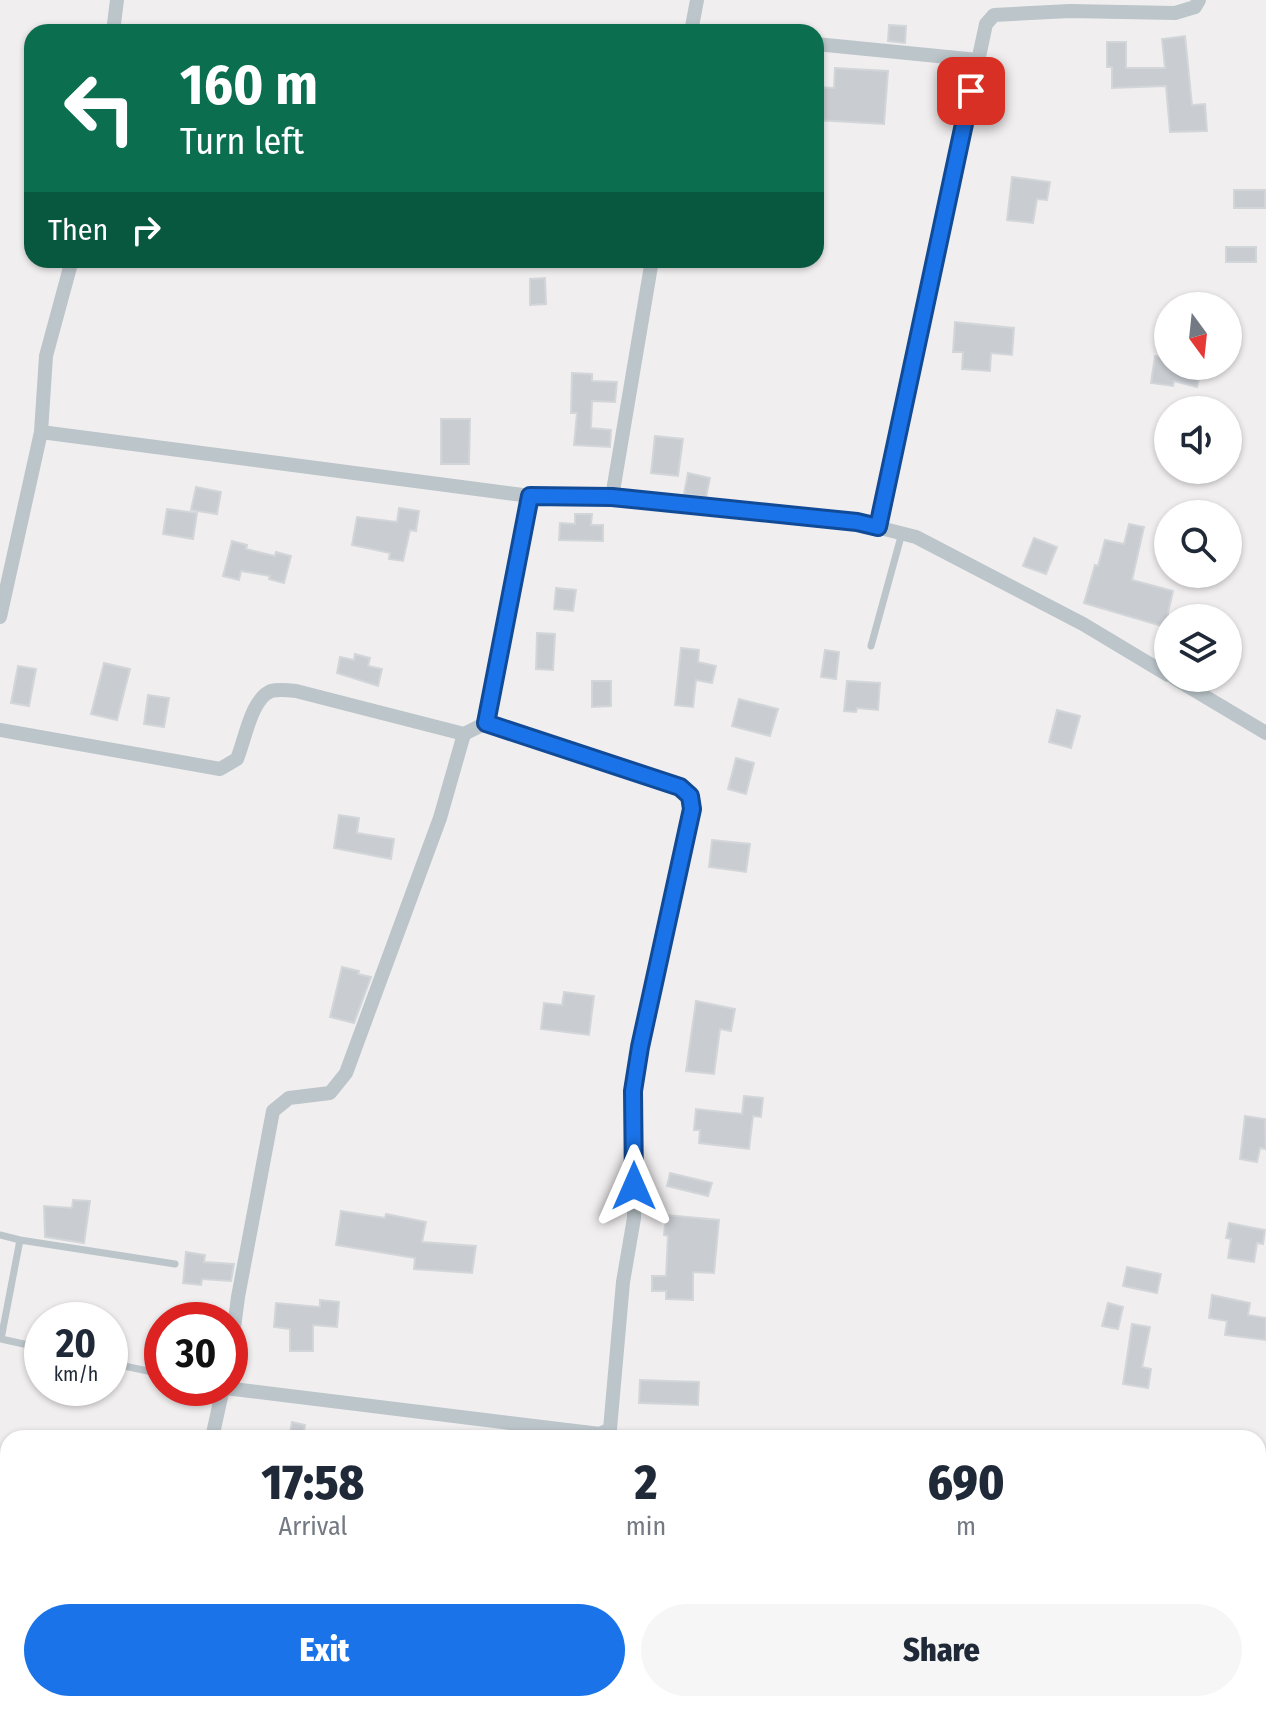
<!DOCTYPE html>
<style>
:root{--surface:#fff;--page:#f6f6f7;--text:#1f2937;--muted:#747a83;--accent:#1a73e8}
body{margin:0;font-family:"Fira Sans Condensed",sans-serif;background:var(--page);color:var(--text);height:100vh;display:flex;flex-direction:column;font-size:30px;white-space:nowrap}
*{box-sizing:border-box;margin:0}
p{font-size:26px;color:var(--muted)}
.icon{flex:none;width:44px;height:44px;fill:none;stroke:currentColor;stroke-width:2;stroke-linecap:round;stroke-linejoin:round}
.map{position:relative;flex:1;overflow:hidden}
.side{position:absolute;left:0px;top:1430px;width:1266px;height:282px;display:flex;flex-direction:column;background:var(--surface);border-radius:24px 24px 0 0;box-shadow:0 2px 6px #0004}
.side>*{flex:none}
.guide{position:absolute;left:24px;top:24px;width:800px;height:244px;border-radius:24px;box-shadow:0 2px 6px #0004;background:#0b6e4f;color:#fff;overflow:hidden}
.needle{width:52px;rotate:165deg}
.fabs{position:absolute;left:1154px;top:292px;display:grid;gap:16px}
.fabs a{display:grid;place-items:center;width:88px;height:88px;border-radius:50%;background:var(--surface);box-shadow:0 2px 6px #0004;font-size:40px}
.speed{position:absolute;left:24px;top:1302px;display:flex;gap:16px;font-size:40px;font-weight:700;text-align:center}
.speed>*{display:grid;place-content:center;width:104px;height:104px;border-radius:50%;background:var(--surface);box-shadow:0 2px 6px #0004;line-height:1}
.speed small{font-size:20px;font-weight:400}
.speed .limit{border:12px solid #d22;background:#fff;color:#111}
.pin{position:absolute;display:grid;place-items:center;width:68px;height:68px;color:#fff;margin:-34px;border-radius:16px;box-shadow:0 4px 12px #0006}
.me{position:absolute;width:88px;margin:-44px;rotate:0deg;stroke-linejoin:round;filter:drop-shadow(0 0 6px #0008)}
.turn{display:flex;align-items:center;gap:28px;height:168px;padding:0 24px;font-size:36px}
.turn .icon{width:104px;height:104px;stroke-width:2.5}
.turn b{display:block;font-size:56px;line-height:68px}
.then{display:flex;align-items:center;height:76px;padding:0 24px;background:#0003;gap:16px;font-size:30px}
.eta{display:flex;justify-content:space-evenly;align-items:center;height:136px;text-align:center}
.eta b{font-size:48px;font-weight:800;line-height:56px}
.cta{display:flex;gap:16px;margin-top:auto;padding:16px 24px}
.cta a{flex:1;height:92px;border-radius:48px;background:var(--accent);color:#fff;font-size:32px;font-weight:800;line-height:92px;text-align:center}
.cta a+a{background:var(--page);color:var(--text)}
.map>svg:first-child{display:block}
</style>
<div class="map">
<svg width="1266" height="1711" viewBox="0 0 1266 1711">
<rect width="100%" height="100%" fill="#f1eeef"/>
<path fill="#c9ccd1" stroke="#d3d6d9" stroke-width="2" d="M889,25l17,1 -1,17 -17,-2z
M1185,36l7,69 13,-1 2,27 -37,1 -4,-46 -54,2v-21h-5v-25h19v26h39l-3,-29z
M835,68l53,3 -4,53 -68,-4v-33l18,1z
M1012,177l38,5 -3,18 -10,-1 -4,24 -26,-3z
M1234,190h31v18h-31z
M1226,247h30v15h-30z
M545,278l1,26 -16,1v-26z
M955,322l59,6 -2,27 -21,-2 -1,18 -28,-2 1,-17h-10z
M1155,356l13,2 -1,8h35l-5,21 -23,-6 -1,5 -22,-3z
M572,373l20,1v7l25,1 -2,20 -23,-1 -1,27 20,2 -1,17 -36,-2 3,-32h-6z
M441,419h29l-1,45h-28z
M655,436l28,3 -5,37 -27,-3z
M688,473l22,5 -4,19 -22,-3z
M196,487l25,5 -4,22 -26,-4z
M399,508l20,3 -3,20 -6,-1 -7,31 -14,-2 1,-6 -38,-8 5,-28 40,5z
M167,509l30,4 -4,26 -30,-5z
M575,514h17l-1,11h12v16l-44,-1 1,-17 15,1z
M1129,524l15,3 -12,53 41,11 -5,22v15l-84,-25 11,-38 3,1 7,-26 19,4z
M1034,538l23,9 -11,27 -23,-8z
M232,541l15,4 -1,4 29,7 1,-4 15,4 -7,27 -15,-4 1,-3 -29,-5 -2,9 -16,-4z
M556,588l20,2 -3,21 -19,-2z
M537,633l18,1 -2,36 -17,-1z
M681,648l18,2 -1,12 18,4 -4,17 -16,-3 -3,27 -18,-2z
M825,650l14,2 -3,27 -15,-2z
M355,654l15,4 -2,8 14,3 -4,17 -41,-13 3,-16 14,3z
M104,663l26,6 -13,51 -26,-6z
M18,666l18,3 -7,37 -18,-3z
M592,681h19v25l-19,1z
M847,681l33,2 -2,27 -21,-2 -1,4 -12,-1z
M148,695l21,3 -5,29 -20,-3z
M739,699l39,10 -8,27 -38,-10z
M1057,710l23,6 -9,32 -22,-6z
M736,758l18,5 -8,31 -18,-5z
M339,815l20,3 -2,15 37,6 -3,20 -57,-11z
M712,840l38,4 -4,28 -37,-5z
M342,967l17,4 -1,3 13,3 -17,46 -24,-6z
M564,992l30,4 -5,39 -48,-6 3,-26 18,2z
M696,1001l39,8 -4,22 -11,-2 -6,45 -28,-3z
M744,1096l19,2 -2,19 -8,-1 -4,33 -50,-6 1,-13h-6l2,-21 46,5z
M1245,1116l20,3 1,30 -6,-1 -3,14 -17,-3z
M670,1173l42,10 -4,13 -41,-10z
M73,1200l17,1 -6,42 -39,-6 -1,-31 28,2z
M341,1211l44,7 1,-4 40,8 -4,20 54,4 -4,27 -58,-4 1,-11 -79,-13z
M666,1215l53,5 -5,53 -21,-1v28l-27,-1v-8h-14v-15h14l2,-40 -4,-1z
M1229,1223l36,7 -2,14 -6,-1 -3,19 -26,-4 3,-19 -5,-1z
M186,1252l19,3 -1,7 30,2 -3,17 -29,-2 -1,6 -18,-2z
M1127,1267l34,7 -4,19 -34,-7z
M1212,1295l38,8 -2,12 18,3v22l-41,-5 2,-14 -18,-3z
M320,1300l19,2 -2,25 -24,-2v26h-23v-22l-16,-2 2,-24 44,4z
M1108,1303l15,4 -5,22 -16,-3z
M1132,1324l18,3 -8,40 9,2 -3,19 -25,-4z
M640,1380l59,2 -1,23 -59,-2z
M292,1422l13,3 -2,13h-14z"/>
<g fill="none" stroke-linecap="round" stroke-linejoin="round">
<path stroke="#bbc5ca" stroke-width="7" d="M871,646l31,-113
M0,1235l20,5 -19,99 41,9
M20,1240l155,24
M110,1363l52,11"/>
<path stroke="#bbc5ca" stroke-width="14" d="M691,30l21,2
M113,32l4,-32
M691,32l6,-32
M816,44l162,16
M41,432l489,64
M612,497l245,25 59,15 167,87 85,51
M878,527l108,-503 8,-9 76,-4 105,2 20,-6 4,-7
M0,617l41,-185 5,-76 26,-96
M1174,678l92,55
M0,730l220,39 17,-10c8,-19 14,-60 34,-68 7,-2 17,-1 25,0l168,43
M230,1358l8,-61 35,-186 16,-13 41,-5 16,-20 94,-255 24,-84 22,-11 44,-227 82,1 40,-237
M225,1388l375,46 10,-5 13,-147 11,-64 -1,-127 7,-44 52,-238 -2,-13 -10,-9 -194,-64
M212,1438l11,-50
M128,1711l3,-7
M1085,1711l7,-6 70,6"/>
</g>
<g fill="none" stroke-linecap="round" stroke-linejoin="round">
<g stroke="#114b97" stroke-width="20">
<path id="route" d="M634,1186l-1,-95 7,-44 52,-238 -2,-13 -10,-9 -194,-64 44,-227 82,1 245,25 21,5 93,-436"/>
</g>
<use href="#route" stroke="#1a73e8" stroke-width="14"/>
</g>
</svg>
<div class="fabs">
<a><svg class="needle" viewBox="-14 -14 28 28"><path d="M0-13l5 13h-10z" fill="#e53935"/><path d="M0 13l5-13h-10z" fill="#747a83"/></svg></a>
<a><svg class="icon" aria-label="sound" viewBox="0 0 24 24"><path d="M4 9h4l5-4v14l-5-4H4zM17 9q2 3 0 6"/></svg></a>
<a><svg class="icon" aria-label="search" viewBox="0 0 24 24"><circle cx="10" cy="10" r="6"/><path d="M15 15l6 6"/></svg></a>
<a><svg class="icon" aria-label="layers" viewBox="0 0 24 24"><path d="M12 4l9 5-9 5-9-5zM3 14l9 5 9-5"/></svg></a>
</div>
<div class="speed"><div>20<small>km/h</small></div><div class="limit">30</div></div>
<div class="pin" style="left:971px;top:91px;background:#d93025"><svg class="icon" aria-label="arrive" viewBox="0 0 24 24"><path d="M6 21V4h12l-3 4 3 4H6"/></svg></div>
<svg class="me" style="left:634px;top:1186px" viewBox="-20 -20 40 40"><path d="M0-17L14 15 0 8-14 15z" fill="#1a73e8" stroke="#fff" stroke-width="4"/></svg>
<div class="guide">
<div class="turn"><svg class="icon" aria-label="left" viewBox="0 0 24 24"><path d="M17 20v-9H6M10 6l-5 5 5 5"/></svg><div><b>160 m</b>Turn left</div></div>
<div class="then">Then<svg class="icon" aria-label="right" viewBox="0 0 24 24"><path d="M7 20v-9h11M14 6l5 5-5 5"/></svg></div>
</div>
<section class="side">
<div class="eta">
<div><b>17:58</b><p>Arrival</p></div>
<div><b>2</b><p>min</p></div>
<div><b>690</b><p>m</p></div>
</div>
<div class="cta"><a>Exit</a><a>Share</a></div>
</section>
</div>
